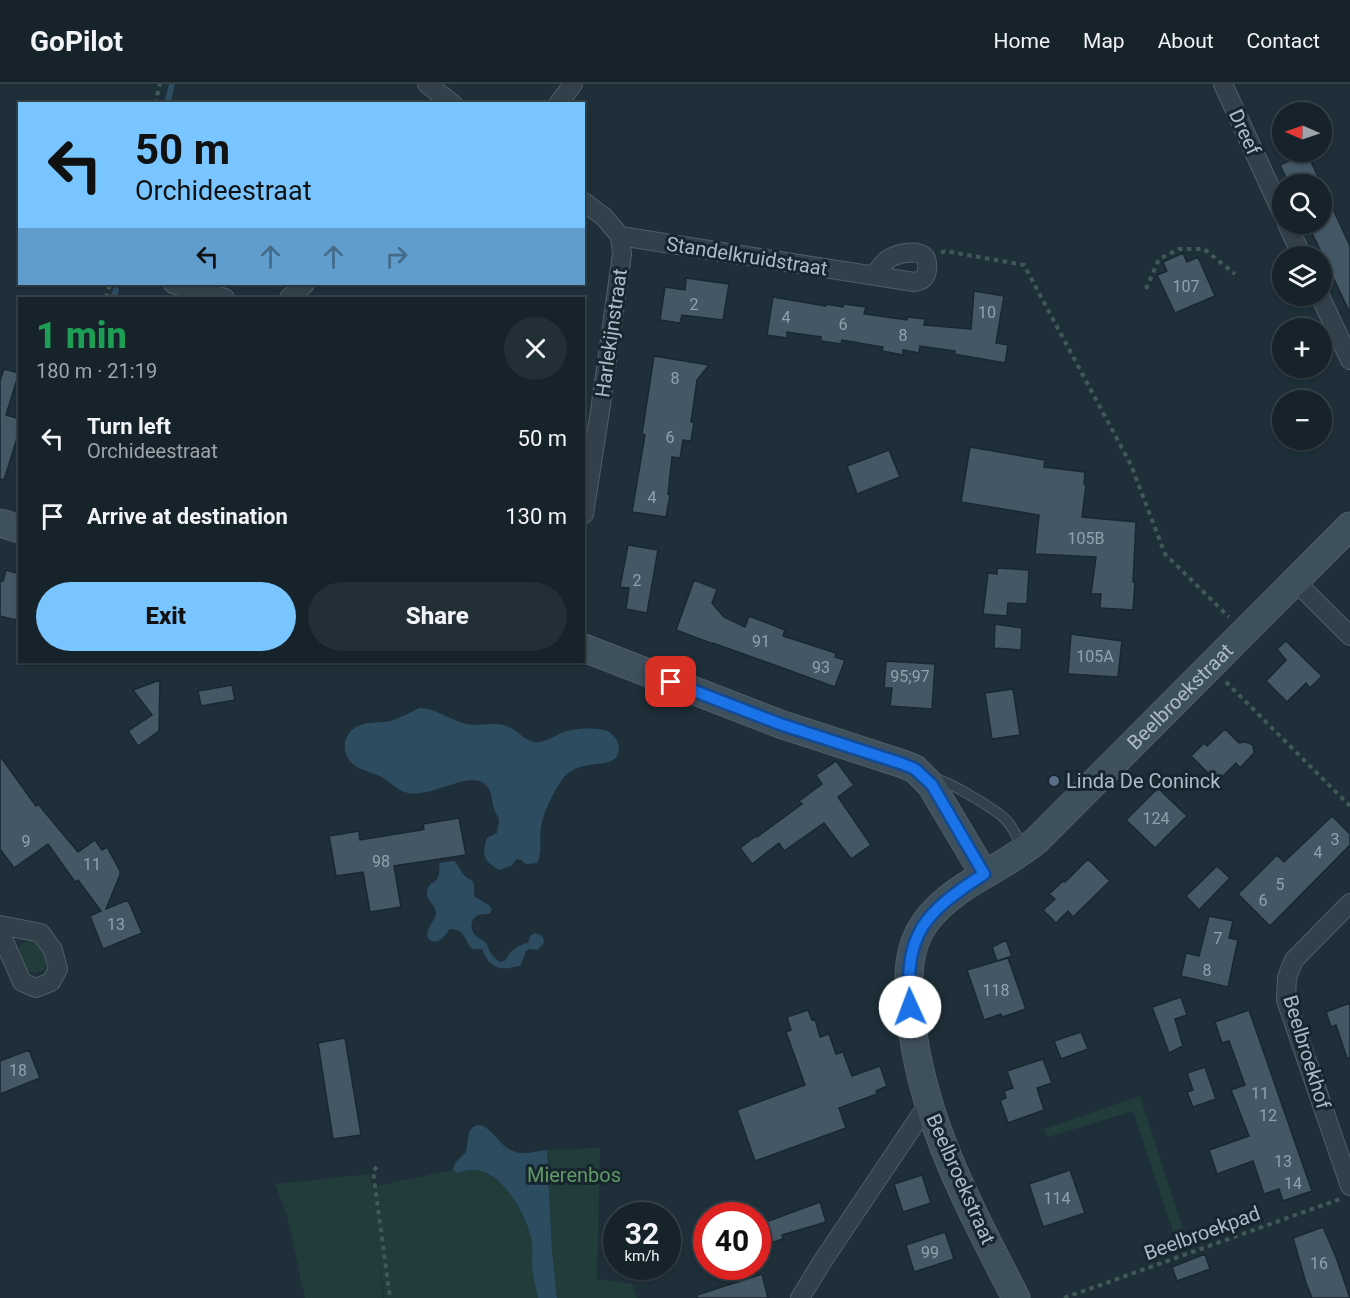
<!DOCTYPE html>
<meta charset="utf-8">
<style>
:root{--surface:#16232b;--page:#232f37;--text:#f1f3f6;--muted:#9ea4a9;--line:#354047;--accent:#78c5ff}
body{margin:0;font-family:Roboto,sans-serif;background:var(--page);color:var(--text);height:100vh;display:flex;flex-direction:column;font-size:22px;white-space:nowrap}
*{box-sizing:border-box;margin:0}
p{font-size:20px;color:var(--muted)}
.icon{flex:none;width:33px;height:33px;fill:none;stroke:currentColor;stroke-width:2;stroke-linecap:round;stroke-linejoin:round}
.map{position:relative;flex:1;overflow:hidden}
.drawer{position:absolute;left:18px;top:213px;width:567px;height:366px;display:flex;flex-direction:column;background:var(--surface);border-radius:0px;box-shadow:0 2px 4px #0004,0 0 0 2px var(--line)}
.drawer>*{flex:none}
.guide{position:absolute;left:18px;top:18px;width:567px;height:183px;border-radius:0px;box-shadow:0 2px 4px #0004,0 0 0 2px var(--line);background:#78c5ff;color:#111;overflow:hidden}
.needle{width:39px;rotate:272deg}
.tools{position:absolute;left:1272px;top:18px;display:grid;gap:12px}
.tools a{display:grid;place-items:center;width:60px;height:60px;border-radius:50%;background:var(--surface);box-shadow:0 2px 4px #0004,0 0 0 2px var(--line);font-size:30px}
.speed{position:absolute;left:603px;top:1118px;display:flex;gap:12px;font-size:30px;font-weight:700;text-align:center}
.speed>*{display:grid;place-content:center;width:78px;height:78px;border-radius:50%;background:var(--surface);box-shadow:0 2px 4px #0004,0 0 0 2px var(--line);line-height:1}
.speed small{font-size:15px;font-weight:400}
.speed .limit{border:9px solid #d22;background:#fff;color:#111}
.pin{position:absolute;display:grid;place-items:center;width:51px;height:51px;color:#fff;margin:-26px;border-radius:12px;box-shadow:0 3px 9px #0006}
.me{position:absolute;width:66px;margin:-33px;rotate:358deg;stroke-linejoin:round;filter:drop-shadow(0 0 4px #0008)}
.turn{display:flex;align-items:center;gap:21px;height:126px;padding:0 18px;font-size:27px}
.turn .icon{width:78px;height:78px;stroke-width:2.5}
.turn b{display:block;font-size:42px;line-height:51px}
.lanes{display:flex;align-items:center;height:57px;padding:0 18px;background:#0003;justify-content:center;gap:30px;direction:ltr}
.lanes .off{opacity:.35}
.round{display:grid;place-items:center;flex:none;width:63px;height:63px;border-radius:32px;background:var(--page)}
.overview{display:flex;align-items:center;justify-content:space-between;height:102px;padding:0 18px}
h1{font-size:36px;font-weight:800;line-height:45px;color:#1e9e55}
.cta{display:flex;gap:12px;margin-top:auto;padding:12px 18px}
.cta a{flex:1;height:69px;border-radius:36px;background:var(--accent);color:#111;font-size:24px;font-weight:800;line-height:69px;text-align:center}
.cta a+a{background:var(--page);color:var(--text)}
ul{padding:0;list-style:none}
li{display:flex;align-items:center;gap:18px;height:78px;padding:0 18px}
li div{flex:1}
li b{display:block;font-size:22px}
li em{font-style:normal}
header{display:flex;align-items:center;gap:36px;box-sizing:border-box;height:84px;padding:0 30px;background:var(--surface);border-bottom:2px solid var(--line)}
header strong{font-size:28px}
nav{display:flex;gap:33px;margin-inline-start:auto;font-size:21px}
.map>svg:first-child{display:block}
</style>
<header>
<strong>GoPilot</strong>
<nav><a>Home</a><a>Map</a><a>About</a><a>Contact</a></nav>
</header>
<div class="map">
<svg width="1350" height="1214" viewBox="0 0 1350 1214">
<rect width="100%" height="100%" fill="#1e2f39"/>
<path fill="#213c3a" d="M33,856l6,3 7,17v7l-2,3 -9,4 -8,-3 -8,-20c0,-8 7,-11 14,-11z
M1140,1012l46,143 -8,8 -45,-136 -85,26 -4,-8z
M600,1064l-3,131 35,5 5,14h-80l-5,-46 -5,-102z
M473,1085c31,6 51,39 58,68 2,9 1,19 1,28 1,11 4,22 6,33h-154l-6,-52 5,52h-78l-18,-83 -12,-31 95,-10 2,13 81,-17 4,3z"/>
<path fill="#2d4c60" d="M419,624c17,0 31,12 47,16 13,3 25,-2 37,1 12,2 20,15 31,17 10,2 21,-7 30,-10 11,-4 35,-5 45,0 3,2 5,5 7,7 3,4 4,12 1,17 -9,14 -40,1 -56,25 -9,14 -17,30 -20,46 -2,12 2,25 -4,36l-11,1 -5,-4 -4,-1 -6,7 -11,4c-16,-8 -19,-15 -13,-32l10,-5c0,-4 2,-9 2,-13 -1,-5 -3,-5 -4,-9 -5,-11 -1,-25 -16,-30 -15,-6 -49,16 -71,12 -13,-3 -19,-14 -31,-18 -12,-5 -24,-6 -30,-19 -4,-8 -3,-18 4,-25 12,-11 26,-7 39,-10 10,-3 20,-8 29,-13z
M454,777c5,4 6,11 12,16 2,2 6,2 7,5 2,5 0,10 2,15l14,8 3,5 -3,4c-3,0 -7,0 -10,1 -8,2 -10,14 -4,20 4,4 9,5 12,9 2,8 6,13 13,18 7,-1 6,-4 10,-9 4,-5 12,-9 18,-10l2,-7 5,-3 7,3c4,7 1,9 -5,14l-8,-1 -3,2 -5,14c-20,7 -31,4 -39,-16h-10c-7,-8 -8,-21 -22,-20 -5,5 -9,15 -18,12 -13,-6 4,-20 4,-28 0,-9 -11,-13 -9,-21 1,-13 15,-5 12,-29z
M478,1041c13,0 21,21 35,26 11,5 23,0 34,-1l5,102 5,46h-19c-2,-11 -5,-21 -6,-32 0,-9 1,-19 -1,-28 -5,-24 -28,-66 -56,-68 -6,-1 -12,2 -18,3l-4,-3 2,-7 11,-11 3,-20 4,-5z"/>
<g fill="none" stroke-linecap="round" stroke-linejoin="round">
<path stroke="#2d4c60" stroke-width="6" d="M167,20l5,-20
M113,214l3,-8"/>
</g>
<path fill="#435764" stroke="#192730" stroke-width="1.5" d="M1307,69l43,93v67l-38,-80 1,-1 -4,-8h13v-40h-33l-9,-19z
M1183,169l4,9 11,-5 17,39 -40,17 -18,-38 10,-4 -4,-9z
M686,194l43,6 -6,36 -41,-5 -2,8 -20,-3 5,-33 20,3z
M974,207l30,5 -8,47 12,2 -3,18 -51,-9 1,-3 -35,-5 -1,7 -16,-3v5l-21,-4 1,-4 -41,-7 -1,4 -20,-3v-4l-34,-5v6l-20,-3 6,-38 53,9v-2l17,3 1,-3 22,3 -2,7 43,6v-3l18,2 -1,6 47,4z
M654,272l55,9 -12,15 -6,42h3l-3,19 -8,-1 -3,18 -8,-1 -4,37 2,1 -4,22 -34,-5 13,-77 -3,-1z
M4,285l15,4 -13,42 14,4v10l-16,51 -4,-1v-98z
M970,363l75,13 -1,7 41,5 -1,12 2,1 -4,32 54,5 -3,60h2l-2,28 -33,-2 1,-14h-10l5,-37 -61,-3 4,-39 -78,-13z
M889,366l11,27 -43,17 -10,-28z
M628,461l30,5 -11,63 -21,-4 3,-21 -9,-1z
M997,484l32,2 -2,34 -19,-1 -1,13 -24,-2 5,-41 9,1z
M6,486l14,4v36l-4,10 -16,-4v-36l3,1z
M694,496l23,9 -5,14 12,14 21,10 4,-11 36,14 -2,6 53,17 -1,4 10,3 -10,27 -122,-44v1l-37,-14z
M995,540l27,4 -1,22 -27,-2z
M1071,550l51,7 -4,36 -50,-3z
M1286,557l36,35 -12,12 -4,-5 -19,19 -21,-21 20,-21 -9,-11z
M886,577l49,3 -3,45 -42,-3 2,-18h-8z
M160,596l-1,51 -21,15 -10,-15 24,-16 -19,-25z
M232,601l3,15 -34,6 -3,-15z
M1013,605l7,46 -28,4 -7,-46z
M1225,645l14,14 7,-1 7,3 1,8 -14,15 -4,-5 -19,19 -26,-26 13,-13 3,3z
M0,672l36,50 2,-2 40,48 17,-12 7,10 5,-3 13,24v4l-14,34 22,-9 14,33 -39,16 -13,-33 11,-5 -23,-31 -3,2 -27,-38 -34,24 -14,-19z
M836,677l18,24 -16,12 33,48 -20,14 -27,-36 -40,28 -5,-8 -27,21 -12,-16 16,-12 1,1 45,-33 -3,-3 23,-17 -6,-9z
M1158,704l29,28 -32,32 -29,-28z
M1332,732l18,18v11l-80,81 -32,-32 39,-39 7,7z
M459,734l7,37 -72,11 7,41 -31,5 -7,-40 -27,4 -7,-40 30,-5 1,9 61,-10 3,-1 -1,-5z
M1088,775l22,22 -37,36 -5,-6 -12,12 -13,-13 12,-11 -6,-5 14,-13 2,1z
M1217,782l13,12 -31,32 -13,-14z
M1209,832l24,5 -4,17 9,2 -10,47 -47,-11 5,-23 13,3z
M1006,856l6,16 -15,5 -5,-14z
M1008,874l18,51 -24,8 -1,-3 -17,6 -17,-50z
M1181,913l6,18 -12,4 8,27 -14,7 -17,-46z
M1350,919v55h-3l-11,-33 -5,2 -5,-15z
M808,926l4,10 3,-1 5,18 9,-3 7,20 7,-2 9,24 28,-10 7,20 -11,5 1,3 -38,14 7,20 -91,33 -18,-51 68,-25 -19,-53 5,-2 -4,-13z
M1249,926l63,181 -29,10 -4,-12 -15,5 -11,-33 -36,13 -8,-24 40,-14 -18,-46 14,-5 -16,-44 -7,2 -7,-21z
M1081,948l7,17 -27,10 -7,-18z
M345,954l16,97 -28,4 -15,-96z
M29,966l11,28 -40,16v-33z
M1043,975l9,24 -15,5 7,22 -36,13 -8,-23 6,-2 -2,-7 9,-3 -6,-17z
M1205,983l11,32 -23,8 -6,-15 6,-2 -6,-17z
M1070,1086l15,43 -42,14 -14,-43z
M922,1091l9,28 -28,9 -9,-28z
M820,1118l6,20 -44,13 1,4 -25,8v-22z
M1323,1143l13,30 14,41h-38l-6,-15 -13,-45z
M945,1148l9,27 -40,13 -8,-27z
M1205,1170l5,15 -33,12 -5,-14z
M762,1190l6,24h-71v-3z"/>
<g fill="none" stroke-linecap="round" stroke-linejoin="round">
<g stroke="#4f5e68" stroke-width="11">
<path id="lane" d="M933,694c14,2 64,32 73,42 8,8 12,19 17,29"/>
</g>
<g stroke="#4f5e68" stroke-width="20">
<path id="street" d="M427,0l26,20
M1223,0l59,129
M558,20l15,-20
M584,118l20,15 16,19 2,18 -22,157 -16,103
M1287,140l15,32
M620,152l294,46c4,-1 7,-1 9,-3 5,-4 6,-19 1,-23 -9,-7 -29,-2 -37,4 -5,4 -9,11 -14,15
M173,200l52,14
M1320,212l30,64
M289,214l16,-14
M1295,497l55,55
M1350,819l-56,57 -7,17 -1,23 64,186
M0,841l41,8 12,17 5,19 -7,13 -15,6 -14,-6 -22,-50
M800,1214l22,-36 106,-158"/>
</g>
<g stroke="#4f5e68" stroke-width="29">
<g id="secondary">
<path d="M0,439l20,6"/>
<path d="M584,564l196,76 123,40 12,5 16,16 53,89"/>
<path id="s1" d="M1016,1214c-48,-94 -98,-184 -106,-292 -2,-29 -3,-58 15,-83 28,-39 77,-53 112,-83l313,-314"/>
</g>
</g>
<path stroke="#3f5957" stroke-width="4" stroke-dasharray="4.5 4.5" stroke-linecap="butt" d="M155,20l5,-20
M941,169l4,-2 79,14 107,200 34,89 64,63
M1146,205l13,-30 20,-10h25l31,25
M106,214l4,-14
M1226,598l124,124
M377,1083l-4,4 17,127
M1064,1214l276,-99"/>
<use href="#lane" stroke="#31404a" stroke-width="9"/>
<use href="#street" stroke="#31404a" stroke-width="18"/>
<use href="#secondary" stroke="#3f505d" stroke-width="27"/>
</g>
<g fill="none" stroke-linecap="round" stroke-linejoin="round">
<g stroke="#114b97" stroke-width="15">
<path id="route" d="M671,598l109,42 123,40 12,5 17,16 52,89c-60,39 -80,59 -74,133"/>
</g>
<use href="#route" stroke="#1a73e8" stroke-width="10"/>
</g>
<circle fill="#5c6f8a" stroke="#17252e" stroke-width="2" cx="1054" cy="697" r="6"/>
<g text-anchor="middle" stroke-width="6" stroke-linejoin="round" paint-order="stroke">
<g font-size="16" fill="#91a2ae">
<text x="1186" y="208">107</text>
<text x="694" y="226">2</text>
<text x="987" y="234">10</text>
<text x="786" y="239">4</text>
<text x="843" y="246">6</text>
<text x="903" y="257">8</text>
<text x="675" y="300">8</text>
<text x="670" y="359">6</text>
<text x="652" y="419">4</text>
<text x="1086" y="460">105B</text>
<text x="637" y="502">2</text>
<text x="761" y="563">91</text>
<text x="1095" y="578">105A</text>
<text x="821" y="589">93</text>
<text x="910" y="598">95;97</text>
<text x="1156" y="740">124</text>
<text x="1335" y="761">3</text>
<text x="26" y="763">9</text>
<text x="1318" y="774">4</text>
<text x="381" y="783">98</text>
<text x="92" y="786">11</text>
<text x="1280" y="806">5</text>
<text x="1263" y="822">6</text>
<text x="116" y="846">13</text>
<text x="1218" y="860">7</text>
<text x="1207" y="892">8</text>
<text x="996" y="912">118</text>
<text x="18" y="992">18</text>
<text x="1260" y="1015">11</text>
<text x="1268" y="1037">12</text>
<text x="1283" y="1083">13</text>
<text x="1293" y="1105">14</text>
<text x="1057" y="1120">114</text>
<text x="930" y="1174">99</text>
<text x="1319" y="1185">16</text>
</g>
<g font-size="20" fill="#abbbc7" stroke="#17252e">
<text transform="translate(1245 48) rotate(65)" y="7">Dreef</text>
<text transform="translate(747 172) rotate(9)" y="7">Standelkruidstraat</text>
<text transform="translate(611 249) rotate(-82)" y="7">Harlekijnstraat</text>
<text dy="7" stroke="none"><textPath href="#s1" startOffset="742">Beelbroekstraat</textPath></text>
<text transform="translate(1307 968) rotate(73)" y="7">Beelbroekhof</text>
<text transform="translate(961 1095) rotate(66)" y="7">Beelbroekstraat</text>
<text transform="translate(1202 1149) rotate(-20)" y="7">Beelbroekpad</text>
</g>
<g font-size="20" fill="#abbbc7" stroke="#17252e" text-anchor="start">
<text x="1066" y="704">Linda De Coninck</text>
</g>
<g font-size="20" fill="#619963" stroke="#17252e">
<text x="574" y="1098">Mierenbos</text>
</g>
</g>
</svg>
<div class="tools">
<a><svg class="needle" viewBox="-14 -14 28 28"><path d="M0-13l5 13h-10z" fill="#e53935"/><path d="M0 13l5-13h-10z" fill="#9ea4a9"/></svg></a>
<a><svg class="icon" aria-label="search" viewBox="0 0 24 24"><circle cx="10" cy="10" r="6"/><path d="M15 15l6 6"/></svg></a>
<a><svg class="icon" aria-label="layers" viewBox="0 0 24 24"><path d="M12 4l9 5-9 5-9-5zM3 14l9 5 9-5"/></svg></a>
<a>+</a>
<a>−</a>
</div>
<div class="speed"><div>32<small>km/h</small></div><div class="limit">40</div></div>
<div class="pin" style="left:671px;top:598px;background:#d93025"><svg class="icon" aria-label="arrive" viewBox="0 0 24 24"><path d="M6 21V4h12l-3 4 3 4H6"/></svg></div>
<svg class="me" style="left:910px;top:923px" viewBox="-20 -20 40 40"><circle r="19" fill="#fff"/><path d="M0-13L10 11 0 6-10 11z" fill="#1a73e8"/></svg>
<div class="guide">
<div class="turn"><svg class="icon" aria-label="left" viewBox="0 0 24 24"><path d="M17 20v-9H6M10 6l-5 5 5 5"/></svg><div><b>50 m</b>Orchideestraat</div></div>
<div class="lanes"><svg class="icon" aria-label="left" viewBox="0 0 24 24"><path d="M17 20v-9H6M10 6l-5 5 5 5"/></svg><svg class="icon off" aria-label="ahead" viewBox="0 0 24 24"><path d="M12 20V5M6 11l6-6 6 6"/></svg><svg class="icon off" aria-label="ahead" viewBox="0 0 24 24"><path d="M12 20V5M6 11l6-6 6 6"/></svg><svg class="icon off" aria-label="right" viewBox="0 0 24 24"><path d="M7 20v-9h11M14 6l5 5-5 5"/></svg></div>
</div>
<section class="drawer">
<div class="overview"><div><h1>1 min</h1><p>180 m · 21:19</p></div><a class="round"><svg class="icon" aria-label="close" viewBox="0 0 24 24"><path d="M6 6l12 12M18 6L6 18"/></svg></a></div>
<ul>
<li><svg class="icon" aria-label="left" viewBox="0 0 24 24"><path d="M17 20v-9H6M10 6l-5 5 5 5"/></svg><div><b>Turn left</b><p>Orchideestraat</p></div><em>50 m</em></li>
<li><svg class="icon" aria-label="arrive" viewBox="0 0 24 24"><path d="M6 21V4h12l-3 4 3 4H6"/></svg><div><b>Arrive at destination</b></div><em>130 m</em></li>
</ul>
<div class="cta"><a>Exit</a><a>Share</a></div>
</section>
</div>
